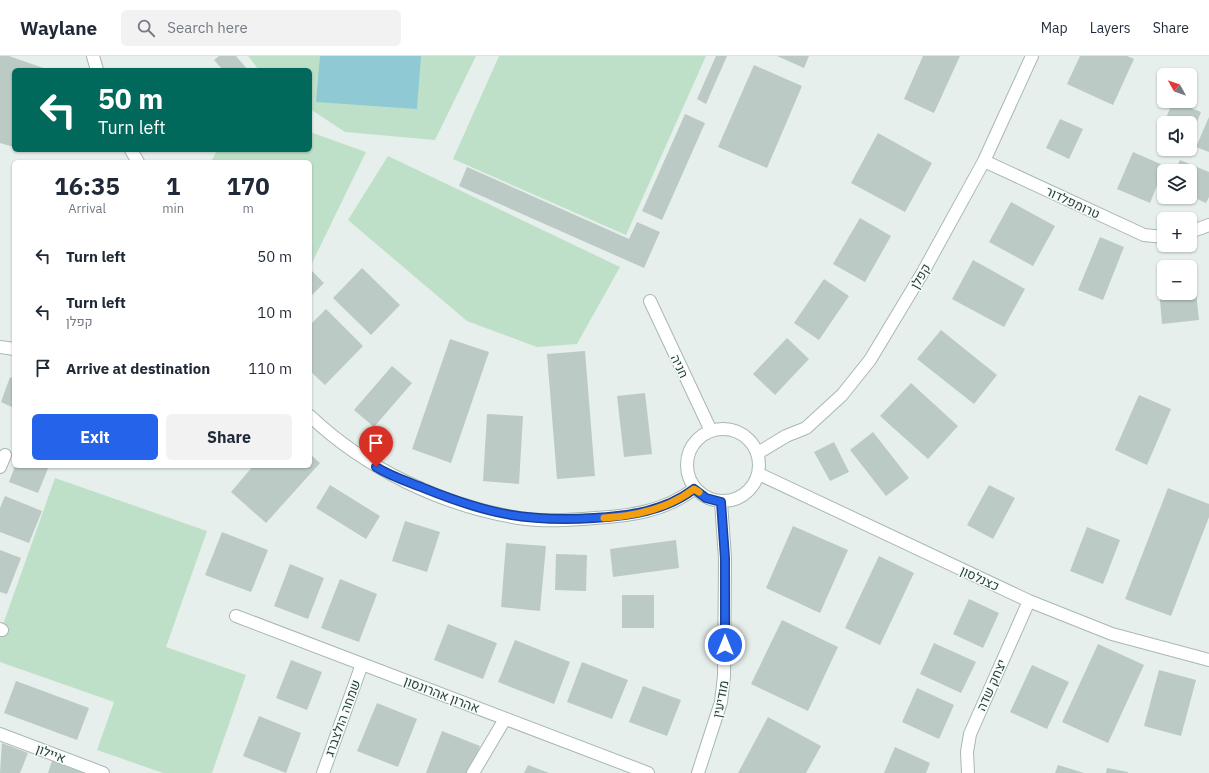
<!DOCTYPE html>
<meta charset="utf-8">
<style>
:root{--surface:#fff;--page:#f2f2f3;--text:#1f2937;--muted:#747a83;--line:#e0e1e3;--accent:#2563eb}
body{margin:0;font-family:"IBM Plex Sans",Heebo,sans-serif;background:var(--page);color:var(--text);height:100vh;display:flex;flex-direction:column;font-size:15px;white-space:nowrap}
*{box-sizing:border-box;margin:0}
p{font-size:13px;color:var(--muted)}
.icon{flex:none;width:22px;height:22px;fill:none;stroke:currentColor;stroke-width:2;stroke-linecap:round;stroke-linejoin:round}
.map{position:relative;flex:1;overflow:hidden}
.sheet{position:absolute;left:12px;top:104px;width:300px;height:308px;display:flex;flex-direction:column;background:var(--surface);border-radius:6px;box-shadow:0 1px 3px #0004}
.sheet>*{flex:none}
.hud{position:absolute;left:12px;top:12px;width:300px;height:84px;border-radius:6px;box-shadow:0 1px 3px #0004;background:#00695c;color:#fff;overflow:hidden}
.needle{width:26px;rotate:310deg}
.tools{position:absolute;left:1157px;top:12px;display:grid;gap:8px}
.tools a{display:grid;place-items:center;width:40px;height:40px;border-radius:6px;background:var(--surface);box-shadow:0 1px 3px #0004;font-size:20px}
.pin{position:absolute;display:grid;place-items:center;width:34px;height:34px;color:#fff;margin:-41px -17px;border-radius:50% 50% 50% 0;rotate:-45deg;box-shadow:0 0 4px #0007}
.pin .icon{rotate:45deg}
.me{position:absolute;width:44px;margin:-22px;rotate:0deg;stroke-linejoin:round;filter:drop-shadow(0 0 3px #0008)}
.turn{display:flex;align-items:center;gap:14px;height:84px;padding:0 20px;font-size:18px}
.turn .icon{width:52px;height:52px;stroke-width:2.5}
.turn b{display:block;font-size:28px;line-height:34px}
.eta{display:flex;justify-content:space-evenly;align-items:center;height:68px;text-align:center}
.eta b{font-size:24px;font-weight:700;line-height:28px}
.primary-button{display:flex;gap:8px;margin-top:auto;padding:8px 20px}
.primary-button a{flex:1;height:46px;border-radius:6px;background:var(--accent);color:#fff;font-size:16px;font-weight:700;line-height:46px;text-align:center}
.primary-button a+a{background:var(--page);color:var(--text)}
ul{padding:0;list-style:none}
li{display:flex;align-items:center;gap:12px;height:56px;padding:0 20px}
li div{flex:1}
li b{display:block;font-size:15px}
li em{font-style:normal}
header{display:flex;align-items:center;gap:24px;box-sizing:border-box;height:56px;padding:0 20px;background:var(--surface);border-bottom:1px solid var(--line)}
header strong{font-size:19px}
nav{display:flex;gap:22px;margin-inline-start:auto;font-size:14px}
.search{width:280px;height:36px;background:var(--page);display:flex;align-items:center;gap:10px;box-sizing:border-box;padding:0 14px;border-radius:6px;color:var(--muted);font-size:15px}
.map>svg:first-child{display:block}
</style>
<header>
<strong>Waylane</strong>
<div class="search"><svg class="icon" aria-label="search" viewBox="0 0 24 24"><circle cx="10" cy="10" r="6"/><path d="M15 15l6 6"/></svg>Search here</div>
<nav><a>Map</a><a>Layers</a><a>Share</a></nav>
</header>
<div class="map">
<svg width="1209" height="717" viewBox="0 0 1209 717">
<rect width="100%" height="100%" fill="#e6efeb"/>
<path fill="#bfe0c8" d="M248,0h228l-41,84 -90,-8 -35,-23v-39h-51z
M499,0h207l-80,179 -173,-76z
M310,76l56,20 -54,111 -2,-1v-100h-99l6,-12h93z
M388,100l232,111 -43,77 -40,3 -70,-26 -119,-101z
M55,422l152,53 -41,116 80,28 -34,98h-49l-66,-23 17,-48 -114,-40v-29z"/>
<path fill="#8ec9d4" d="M320,0h101l-4,53 -101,-7z"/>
<path fill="#bbcac4" d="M0,0h9l40,14h-35v77l-14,-4z
M219,0h17l12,14h-25l-9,-10z
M716,0h11l-21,48 -9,-5z
M777,0h32l-5,12z
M923,0h37l-26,57 -30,-14z
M1080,0h47l7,3 -21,46 -46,-21z
M754,9l48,21 -35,82 -49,-21z
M1173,45l28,11 -11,27v-16h-26z
M685,58l20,9 -43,97 -20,-9z
M1209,61v35l-13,-5z
M1060,63l23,10 -14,30 -23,-11z
M878,77l54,30 -27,49 -54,-29z
M1133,96l32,14 -15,37 -33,-14z
M1180,104l29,12v25l-3,6 -16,-7v-25h-15z
M467,111l162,72 8,-17 23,10 -16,36 -185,-82z
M1011,146l44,24 -22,40 -44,-24z
M860,162l31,18 -26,46 -32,-18z
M1100,181l24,10 -21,53 -25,-10z
M973,204l52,29 -21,38 -52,-28z
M362,212l38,37 -29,30 -38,-37z
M310,213l14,14 -14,14z
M1190,217h4l5,47 -37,4 -4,-48h6v17h26z
M824,223l25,17 -30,44 -25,-17z
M326,253l37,37 -38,39 -15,-14v-46z
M941,274l56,45 -23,29 -57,-45z
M787,282l22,21 -34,36 -22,-21z
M450,283l39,13 -38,111 -39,-14z
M585,295l10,125 -38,3 -10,-125z
M392,310l20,17 -38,44 -20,-17z
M10,321l4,2v29l-13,-6z
M911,327l47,43 -30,33 -48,-43z
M645,337l7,61 -28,3 -7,-61z
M1139,339l32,14 -24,56 -32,-15z
M487,358l36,2 -4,68 -36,-3z
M873,376l36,46 -23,18 -36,-46z
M834,386l15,30 -19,9 -16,-29z
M310,398l10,9 -54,60 -35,-31 22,-26h57z
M15,410h34l-11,27 -29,-11z
M330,429l50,31 -14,23 -50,-31z
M989,429l26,13 -22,41 -26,-14z
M1168,432l41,16v13l-38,99 -46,-17z
M5,440l37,15 -13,32 -29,-11v-24z
M405,465l35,11 -13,40 -35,-11z
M793,470l55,24 -28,63 -54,-25z
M1087,471l33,13 -17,44 -33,-13z
M222,476l46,18 -17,42 -46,-17z
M676,484l3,28 -66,9 -3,-28z
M506,487l40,3 -6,65 -39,-4z
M0,494l21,8 -14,36 -7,-2z
M556,498l31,1 -1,36 -31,-1z
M879,500l35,17 -34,72 -35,-17z
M290,508l34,14 -16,41 -34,-13z
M340,523l37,15 -18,48 -38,-14z
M622,539h32v33h-32z
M969,543l30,14 -16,35 -30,-14z
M782,564l56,27 -30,64 -57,-27z
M448,568l49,19 -14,36 -49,-19z
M515,584l55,22 -16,42 -56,-22z
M934,587l42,19 -15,31 -41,-19z
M1098,588l46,21 -36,78 -46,-21z
M291,604l31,12 -15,38 -31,-12z
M582,606l46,18 -16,39 -45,-17z
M1032,609l37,17 -22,47 -37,-17z
M1159,614l37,10 -15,56 -37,-10z
M16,625l73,27 -12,32 -73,-27z
M643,630l38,14 -14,36 -38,-14z
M917,632l37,17 -15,34 -37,-17z
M377,647l40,16 -19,48 -41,-16z
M259,660l42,17 -15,40 -43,-17z
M768,661l53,29 -15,27h-68z
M442,675l38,15 -11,27h-43z
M2,687l26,10 -8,20h-20z
M895,691l35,16 -4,10h-42z
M52,705l32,12h-36z
M528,709l21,8h-25z
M1058,709l26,8h-29z
M1107,712l21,4v1h-22z"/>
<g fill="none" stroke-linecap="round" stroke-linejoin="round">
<g stroke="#a8b8b2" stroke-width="14">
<path id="minor" d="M93,0l4,14
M131,94l7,12
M984,105l160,74 20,2
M1190,176l19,-7
M650,245l61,130
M0,291l14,2
M310,360c56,53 133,90 209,102 25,4 51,2 76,0 36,-2 70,-7 99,-29
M687 409a36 36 0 1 1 72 0a36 36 0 1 1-72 0Z
M758,397l28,-17 20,-8 36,-33 28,-35 53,-88 61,-111 48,-105
M0,411l5,-12
M759,418l270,127 83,33 97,26
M236,560l412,157
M0,573l2,1
M0,678l103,39
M323,717l39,-109
M473,717l32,-54
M698,717l23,-71 3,-26 1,-118 -4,-56
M968,717l-1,-21 3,-18 59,-133"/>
</g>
<use href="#minor" stroke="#fff" stroke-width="12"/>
</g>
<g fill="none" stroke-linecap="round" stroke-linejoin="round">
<g stroke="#184099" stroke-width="10">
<path id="route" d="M376,411c16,10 33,15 50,22 62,25 101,33 168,29 36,-2 71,-7 100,-29l12,9 15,4 4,56v87"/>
</g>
<use href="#route" stroke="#2563eb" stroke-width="7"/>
<path stroke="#f59e0b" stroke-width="7" d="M604,462c33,-2 64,-9 90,-29l5,3"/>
</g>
<g text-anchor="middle" stroke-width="3" stroke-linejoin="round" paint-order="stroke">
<g font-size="13" fill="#24423a" stroke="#f7fbf9">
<text transform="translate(1073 146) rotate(25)" y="5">טרומפלדור</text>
<text transform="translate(920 220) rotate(-60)" y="5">קפלן</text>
<text transform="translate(680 310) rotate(65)" y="5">חניה</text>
<text transform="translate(980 522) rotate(25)" y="5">כצנלסון</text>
<text transform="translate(991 629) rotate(-66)" y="5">יצחק שדה</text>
<text transform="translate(442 638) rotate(21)" y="5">אהרון אהרונסון</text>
<text transform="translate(720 643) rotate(-79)" y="5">מודיעין</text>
<text transform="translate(342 662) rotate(-70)" y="5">שמחה הולצברג</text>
<text transform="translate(51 697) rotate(21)" y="5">איילון</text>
</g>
</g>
</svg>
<div class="tools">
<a><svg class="needle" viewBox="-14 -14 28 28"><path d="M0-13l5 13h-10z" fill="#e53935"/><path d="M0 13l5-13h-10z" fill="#747a83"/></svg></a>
<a><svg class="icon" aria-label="sound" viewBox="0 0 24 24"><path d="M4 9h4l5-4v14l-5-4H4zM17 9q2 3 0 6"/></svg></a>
<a><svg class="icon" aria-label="layers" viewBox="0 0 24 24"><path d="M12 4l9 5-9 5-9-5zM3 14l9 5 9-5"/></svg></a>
<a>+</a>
<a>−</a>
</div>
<div class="pin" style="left:376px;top:411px;background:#d93025"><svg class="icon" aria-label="arrive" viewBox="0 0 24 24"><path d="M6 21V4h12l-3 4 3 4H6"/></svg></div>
<svg class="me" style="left:725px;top:589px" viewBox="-20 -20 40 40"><circle r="17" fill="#2563eb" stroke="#fff" stroke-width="3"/><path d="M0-11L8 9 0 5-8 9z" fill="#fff"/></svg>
<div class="hud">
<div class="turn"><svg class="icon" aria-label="left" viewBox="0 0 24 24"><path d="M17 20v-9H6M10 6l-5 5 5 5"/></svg><div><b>50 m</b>Turn left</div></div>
</div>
<section class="sheet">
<div class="eta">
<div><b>16:35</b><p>Arrival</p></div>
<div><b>1</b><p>min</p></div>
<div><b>170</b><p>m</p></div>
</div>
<ul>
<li><svg class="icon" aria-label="left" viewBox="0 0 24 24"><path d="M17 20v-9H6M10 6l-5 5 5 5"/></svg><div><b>Turn left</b></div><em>50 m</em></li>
<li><svg class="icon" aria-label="left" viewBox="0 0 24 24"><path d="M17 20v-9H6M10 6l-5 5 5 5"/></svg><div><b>Turn left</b><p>קפלן</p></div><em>10 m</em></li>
<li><svg class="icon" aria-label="arrive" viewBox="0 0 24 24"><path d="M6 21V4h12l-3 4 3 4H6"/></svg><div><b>Arrive at destination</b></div><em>110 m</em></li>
</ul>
<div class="primary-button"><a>Exit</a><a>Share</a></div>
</section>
</div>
